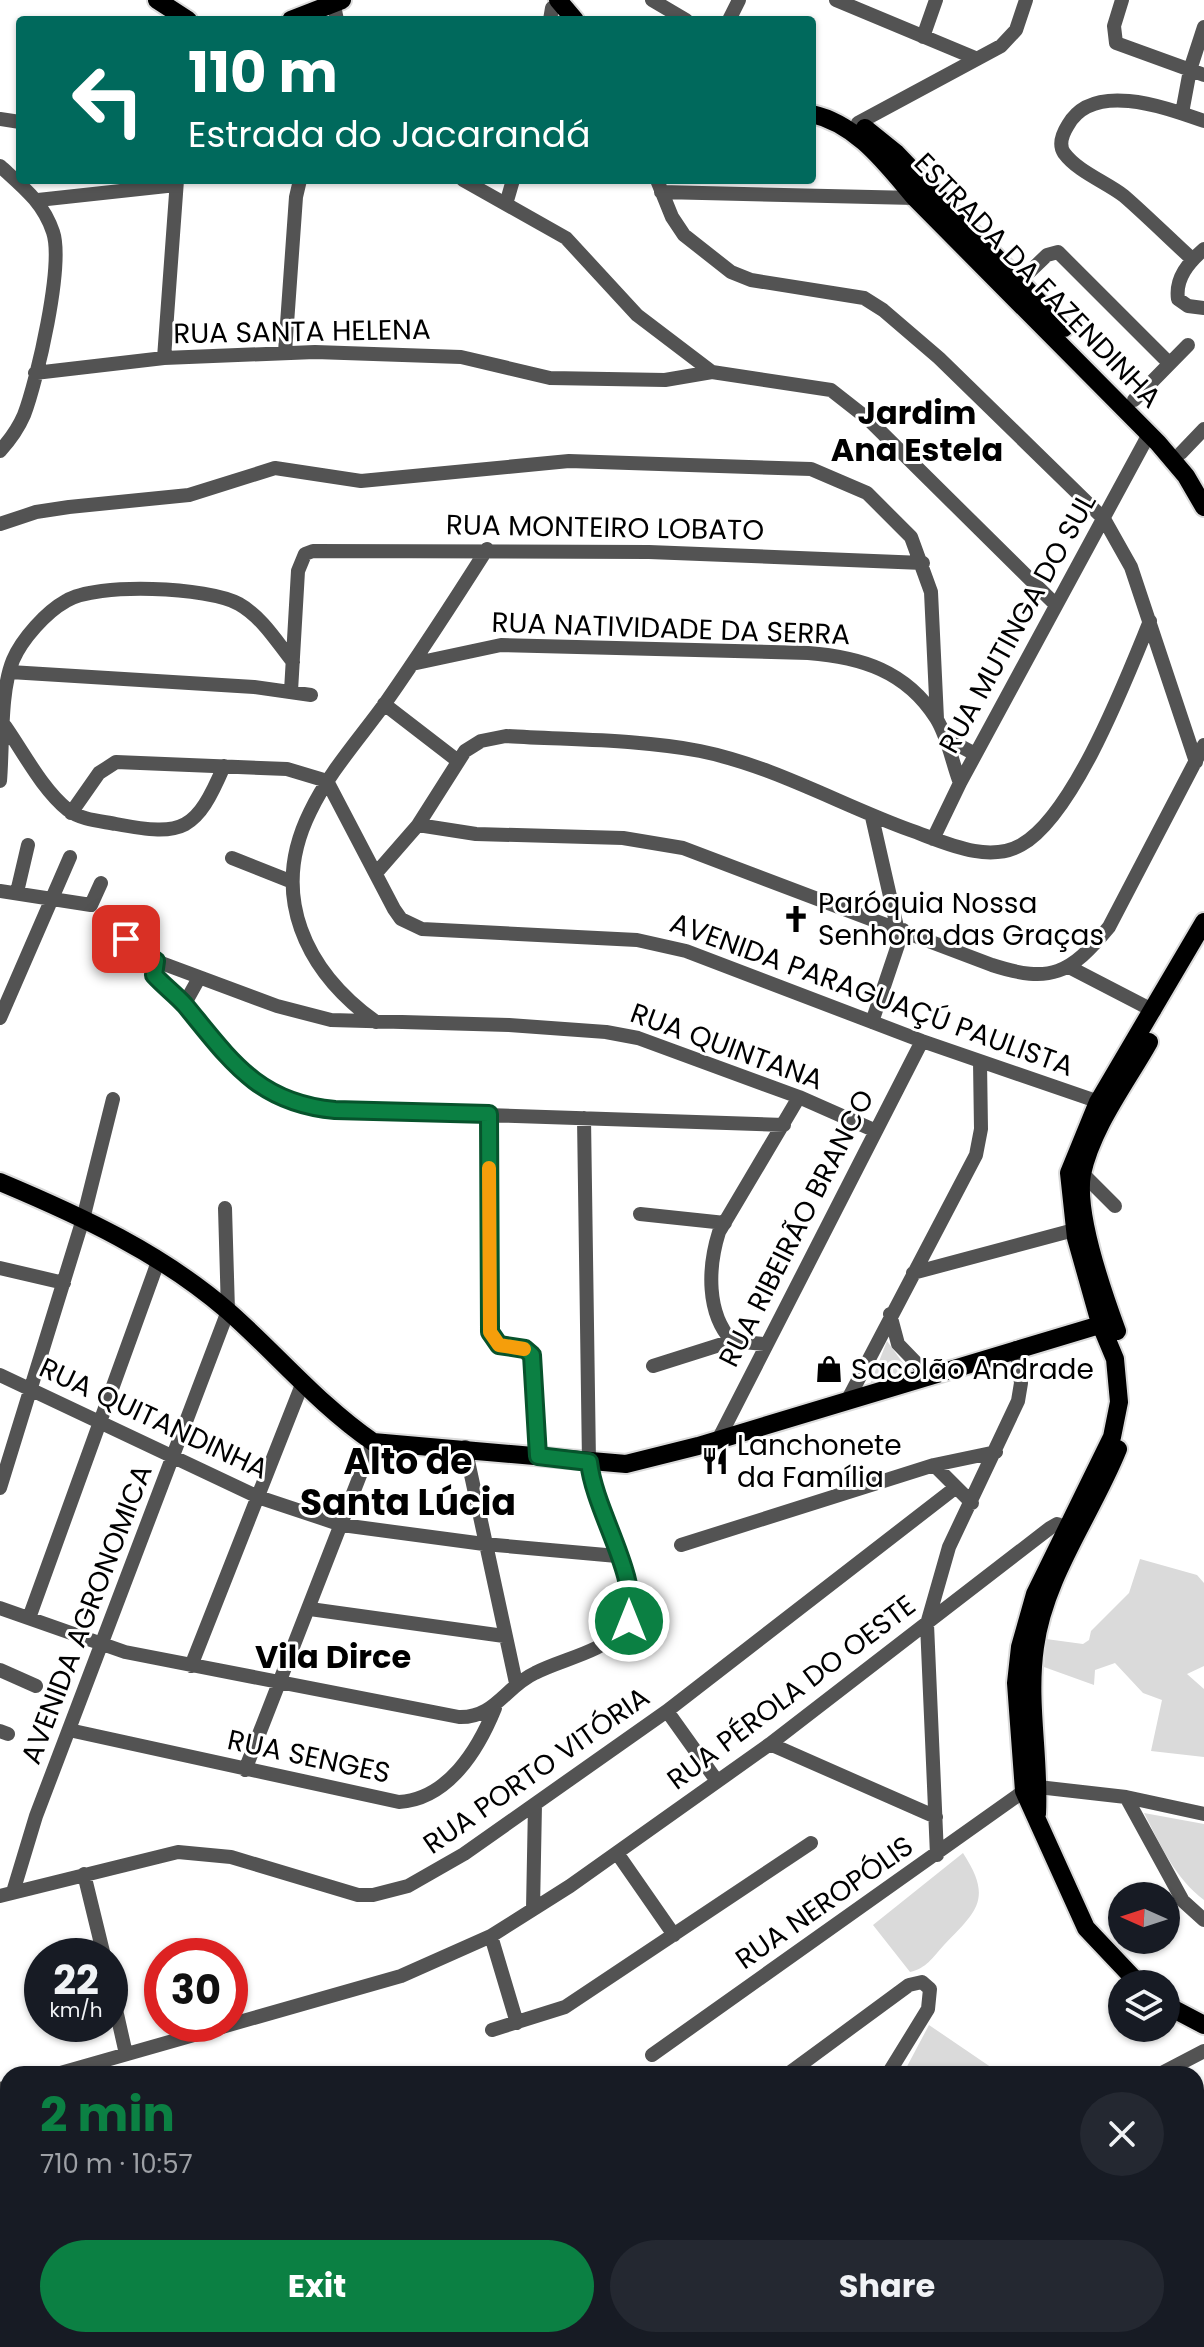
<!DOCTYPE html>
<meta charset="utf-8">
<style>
:root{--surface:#171b24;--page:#242831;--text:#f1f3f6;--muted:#9ea1a6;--accent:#0b8043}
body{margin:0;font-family:Poppins,sans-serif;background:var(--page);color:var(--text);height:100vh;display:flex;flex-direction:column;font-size:30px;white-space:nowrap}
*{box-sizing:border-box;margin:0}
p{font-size:26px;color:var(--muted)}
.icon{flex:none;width:44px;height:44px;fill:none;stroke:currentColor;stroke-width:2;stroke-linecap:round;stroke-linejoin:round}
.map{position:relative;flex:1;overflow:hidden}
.details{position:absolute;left:0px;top:2066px;width:1204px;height:282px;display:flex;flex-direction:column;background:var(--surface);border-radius:24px 24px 0 0;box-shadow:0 2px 6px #0004}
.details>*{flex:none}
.banner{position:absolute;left:16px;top:16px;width:800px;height:168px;border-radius:8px;box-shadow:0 2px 6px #0004;background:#00695c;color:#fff;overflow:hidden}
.needle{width:52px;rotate:273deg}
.buttons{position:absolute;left:1108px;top:1882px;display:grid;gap:16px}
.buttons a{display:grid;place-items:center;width:72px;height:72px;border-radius:50%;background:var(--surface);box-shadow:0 2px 6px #0004;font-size:40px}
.speed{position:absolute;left:24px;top:1938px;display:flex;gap:16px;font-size:40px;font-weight:700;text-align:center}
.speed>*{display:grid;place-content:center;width:104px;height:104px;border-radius:50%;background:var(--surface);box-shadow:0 2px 6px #0004;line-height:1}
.speed small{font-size:20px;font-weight:400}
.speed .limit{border:12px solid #d22;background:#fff;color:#111}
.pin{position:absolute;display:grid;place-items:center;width:68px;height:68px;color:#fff;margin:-34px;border-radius:16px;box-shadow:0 4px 12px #0006}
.me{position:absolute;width:88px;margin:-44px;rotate:0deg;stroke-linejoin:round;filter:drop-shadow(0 0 6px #0008)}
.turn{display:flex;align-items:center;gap:28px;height:168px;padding:0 40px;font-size:36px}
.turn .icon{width:104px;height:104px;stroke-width:2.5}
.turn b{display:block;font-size:56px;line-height:68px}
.round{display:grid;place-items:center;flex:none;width:84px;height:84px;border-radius:42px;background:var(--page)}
.overview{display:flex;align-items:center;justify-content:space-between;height:136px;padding:0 40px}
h1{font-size:48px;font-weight:700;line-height:60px;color:var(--accent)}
.action{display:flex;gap:16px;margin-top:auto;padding:16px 40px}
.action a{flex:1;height:92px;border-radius:48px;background:var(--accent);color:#fff;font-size:32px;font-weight:700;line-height:92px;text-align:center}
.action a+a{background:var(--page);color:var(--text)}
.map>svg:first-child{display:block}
</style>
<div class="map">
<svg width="1204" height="2347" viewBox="0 0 1204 2347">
<rect width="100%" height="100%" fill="#fff"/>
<path fill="#dadada" d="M887,1341l24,33 -42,13z
M1140,1559l57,16 7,8v83l-17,8 17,15v68l-53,-6 11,-51 -19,-7 -28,-30 -20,7 -1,15 -50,-18 2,-28 37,5 6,-4 2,-9 38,-38z
M1144,1813l60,11v76c-29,-22 -43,-54 -60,-87z
M963,1853c30,46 14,58 -19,92 -12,13 -17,23 -34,27l-37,-47z
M929,2025l72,49h-98z
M909,2340h252l10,7h-275z"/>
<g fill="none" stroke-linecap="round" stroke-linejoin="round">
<g stroke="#dbdbdb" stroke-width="22">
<path id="major" d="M157,0l31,20
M558,0l17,20
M291,20l51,-20
M812,114c45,10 74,50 103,84l243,245 28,33 18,31
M865,128l31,25 168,175
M0,1182c81,34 161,71 228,129 49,43 91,94 145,131l253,22 72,-18 415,-125
M1117,1331c-14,-38 -42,-117 -35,-157 10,-47 44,-91 67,-132
M1037,1814c3,-56 -10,-111 -2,-167 9,-70 57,-133 83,-198
M1139,1984l-53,-56 -62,-137 -8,-108 4,-36 15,-53 77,-157 7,-35 -4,-43 -15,-36 -24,-85 -7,-65 29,-71 106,-180
M1166,2005l38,20"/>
</g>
<path stroke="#535353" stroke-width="14" d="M652,0l34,20
M836,0l139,58
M1122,0l-8,26 2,17 88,32
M334,6l3,14
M550,20l2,-12
M729,20l10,-20
M923,37l13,-37
M1182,113l8,-43 14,-43
M0,119l20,3
M858,123l143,-77 15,-16 10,-30
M0,166c23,21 43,36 53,66 11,33 -16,149 -29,183 -6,14 -14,25 -24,36
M463,180l103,58 71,77 75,57
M657,180l15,37 12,18 47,37 20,8 113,18 19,12 56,48 165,161 27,48 65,195
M661,192l254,6
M38,200l138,-15
M506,204l7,-24
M1204,249c-15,13 -29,29 -26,50l10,7 16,2
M1192,259c-23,-21 -45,-43 -68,-63 -18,-14 -46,-24 -60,-43 -6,-9 -1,-20 4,-28 25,-45 99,-17 136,-4
M1019,282l28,-27 11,-3 111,111
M285,352l11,-155 4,-17
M164,358l13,-178
M35,373l129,-15 151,-6 146,5 89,21 115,2 47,-8 119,18 37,29 188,186
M1134,400l54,-55
M1181,453l23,-24
M0,524l36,-12 33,-5 120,-12 86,-27 86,13 208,-20 242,8 56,24 44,44 20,55 6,127
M412,664l89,-19 307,8c53,4 98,18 128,65 12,19 16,44 24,65
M10,672l244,15 57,8
M291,691l7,-120 7,-17 8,-3 336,1 274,11
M384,704l74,57
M5,726c19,27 37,63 63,84 13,10 33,11 48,14 68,13 80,7 108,-58
M945,738l30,16
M0,781c3,-35 0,-90 13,-121 9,-21 33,-48 53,-59 31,-19 142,-14 173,3 23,13 38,38 54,58
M327,781l67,128 7,10 21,10 215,11 49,11 236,90 186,64
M71,813l28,-40 17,-11 171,7 40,12
M872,817l25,110
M418,825l58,9 147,4 60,10 309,117c59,19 78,9 117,-38l95,-182
M933,839l27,-56 189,-349
M232,858l58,23
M377,872l41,-47 47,-74 16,-10 25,-5c64,4 132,3 194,15 74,15 141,54 210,79 34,12 77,34 111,15 53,-29 106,-168 129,-224
M0,891l91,14 10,-22
M17,892l11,-47
M126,939l30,22 -2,14c9,11 21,19 31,30 45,56 73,98 150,105l449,15
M156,961l121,45 54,14 178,5 97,7 32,6 161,59 77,34
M1069,967l85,44
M184,1005l15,-27
M0,1018l70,-161
M376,1022c-71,-51 -107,-127 -66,-210 19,-40 50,-74 76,-110 35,-50 68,-101 101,-153
M872,1022l31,-92
M489,1114l1,218 9,13 26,4 7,6 6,101
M1083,1174l32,32
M640,1214l85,9
M0,1268l64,15
M913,1273l161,-43
M890,1314l8,30 30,31
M765,1344l-33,-3c-26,-28 -24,-74 -13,-109l80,-135
M653,1366l79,-25
M0,1375l258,122 84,28 142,19 133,12
M846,1403l130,-248 5,-26 -1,-67
M718,1440l204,-399
M465,1447l51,236
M934,1465l38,38
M0,1488l83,-269 30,-120
M681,1545l253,-80 62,-13
M0,1608l125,44 334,65c36,1 46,-30 76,-44 27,-14 65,-20 87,-43 28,-29 -28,-129 -33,-168l-5,-344
M310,1609l194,27
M29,1618l130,-359
M191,1666l112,-284
M0,1670l36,16
M667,1711l50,70
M69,1730l330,72c49,-3 79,-52 96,-94
M0,1731l8,3
M770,1744l166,73
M245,1770l128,-328
M1126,1797l57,104 21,19
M617,1853l57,82
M937,1855l-10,-231 22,-77 69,-146 3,-18 -5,-35
M84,1874l20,82
M13,1892l23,-76 192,-505 -3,-103
M0,1896l178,-44 53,5 127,38h15l35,-9 56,-32 203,-143 288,-223
M533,1909l2,-105
M491,1936l26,87
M110,1983l16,71
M492,2030l73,-23 246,-164
M652,2055l372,-264 14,-4 88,10 78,17
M57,2074l344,-98 90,-40 79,-50 200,-142 280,-216 7,-4 18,7
M788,2074l121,-89 13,-3 8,7 -2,20 -40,65
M1160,2074l44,-23
M0,2089l8,-2
M1196,2223l8,4
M0,2258l8,-2
M84,2340l3,7
M184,2340l4,7
M287,2340l4,7
M712,2340l2,7
M564,2347l5,-7
M863,2347l22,-7"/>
<use href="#major" stroke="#000" stroke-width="18"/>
</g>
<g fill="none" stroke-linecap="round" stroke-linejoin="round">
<g stroke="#07532c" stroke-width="20">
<path id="route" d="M126,939l30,22 -2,14c10,11 21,19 31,30 46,56 73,98 150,105l154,4 1,218 9,13 26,4 7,6 6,101 51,6c6,51 50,112 40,159"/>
</g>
<use href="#route" stroke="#0b8043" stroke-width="14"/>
<path stroke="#f59e0b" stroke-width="14" d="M489,1168l1,164 9,13 25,4"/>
</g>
<defs>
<g id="church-bare" transform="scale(2.16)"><path d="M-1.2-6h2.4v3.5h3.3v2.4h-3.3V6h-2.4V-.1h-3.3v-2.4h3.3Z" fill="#000" stroke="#fff" stroke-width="2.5" paint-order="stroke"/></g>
<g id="shop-bare" transform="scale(2.16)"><path d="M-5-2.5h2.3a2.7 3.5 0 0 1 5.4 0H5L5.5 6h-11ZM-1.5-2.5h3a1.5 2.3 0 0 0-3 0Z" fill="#000" stroke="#fff" stroke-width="2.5" paint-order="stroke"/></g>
<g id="restaurant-bare" transform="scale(2.16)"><path d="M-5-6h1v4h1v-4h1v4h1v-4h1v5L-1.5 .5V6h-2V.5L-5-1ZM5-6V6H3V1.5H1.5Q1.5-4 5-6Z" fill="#000" stroke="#fff" stroke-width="2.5" paint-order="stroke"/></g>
</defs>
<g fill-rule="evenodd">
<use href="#church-bare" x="796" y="919"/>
<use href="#shop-bare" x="829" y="1369"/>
<use href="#restaurant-bare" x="715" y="1461"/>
</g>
<g text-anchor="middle" stroke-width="6" stroke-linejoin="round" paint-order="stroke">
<g font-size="28" fill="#000" stroke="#fff">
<text transform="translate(1038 280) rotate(46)" y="10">ESTRADA DA FAZENDINHA</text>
<text transform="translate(302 331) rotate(-1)" y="10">RUA SANTA HELENA</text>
<text transform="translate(605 527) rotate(1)" y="10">RUA MONTEIRO LOBATO</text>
<text transform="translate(1017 623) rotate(-61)" y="10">RUA MUTINGA DO SUL</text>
<text transform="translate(671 628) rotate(2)" y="10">RUA NATIVIDADE DA SERRA</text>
<text transform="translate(872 994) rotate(20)" y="10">AVENIDA PARAGUAÇÚ PAULISTA</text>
<text transform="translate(727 1046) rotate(20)" y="10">RUA QUINTANA</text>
<text transform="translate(796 1228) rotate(-63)" y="10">RUA RIBEIRÃO BRANCO</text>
<text transform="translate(154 1418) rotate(25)" y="10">RUA QUITANDINHA</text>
<text transform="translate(86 1614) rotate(-69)" y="10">AVENIDA AGRONOMICA</text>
<text transform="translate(791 1692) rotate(-37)" y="10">RUA PÉROLA DO OESTE</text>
<text transform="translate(309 1756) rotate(12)" y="10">RUA SENGES</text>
<text transform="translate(536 1770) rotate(-35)" y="10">RUA PORTO VITÓRIA</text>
<text transform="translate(824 1902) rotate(-35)" y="10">RUA NEROPÓLIS</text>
</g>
<g font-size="28" fill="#000" stroke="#fff" text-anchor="start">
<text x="818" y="913">Paróquia Nossa<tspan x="818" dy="32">Senhora das Graças</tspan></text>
<text x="851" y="1379">Sacolão Andrade</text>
<text x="737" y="1455">Lanchonete<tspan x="737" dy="32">da Família</tspan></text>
</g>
<g font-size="32" font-weight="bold" fill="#000" stroke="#fff">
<text x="917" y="424">Jardim<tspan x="917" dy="37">Ana Estela</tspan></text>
<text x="333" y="1668">Vila Dirce</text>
</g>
<g font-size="36" font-weight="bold" fill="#000" stroke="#fff">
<text x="408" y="1474">Alto de<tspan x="408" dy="41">Santa Lúcia</tspan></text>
</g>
</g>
</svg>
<div class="buttons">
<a><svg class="needle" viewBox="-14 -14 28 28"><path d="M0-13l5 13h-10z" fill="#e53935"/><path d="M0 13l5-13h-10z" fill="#9ea1a6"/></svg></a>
<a><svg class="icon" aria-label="layers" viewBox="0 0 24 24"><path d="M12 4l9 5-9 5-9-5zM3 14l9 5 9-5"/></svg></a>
</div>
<div class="speed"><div>22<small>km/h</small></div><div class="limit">30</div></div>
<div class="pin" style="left:126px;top:939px;background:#d93025"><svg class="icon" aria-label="arrive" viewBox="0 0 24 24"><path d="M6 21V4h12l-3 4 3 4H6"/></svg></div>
<svg class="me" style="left:629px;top:1621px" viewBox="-20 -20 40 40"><circle r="17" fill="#0b8043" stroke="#fff" stroke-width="3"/><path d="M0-11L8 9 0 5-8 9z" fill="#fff"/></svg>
<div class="banner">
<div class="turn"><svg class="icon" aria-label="left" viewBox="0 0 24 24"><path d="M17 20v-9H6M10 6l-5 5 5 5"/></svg><div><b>110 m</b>Estrada do Jacarandá</div></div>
</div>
<section class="details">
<div class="overview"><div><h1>2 min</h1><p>710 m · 10:57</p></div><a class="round"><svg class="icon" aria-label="close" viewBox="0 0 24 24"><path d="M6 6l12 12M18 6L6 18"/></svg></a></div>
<div class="action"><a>Exit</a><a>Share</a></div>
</section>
</div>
